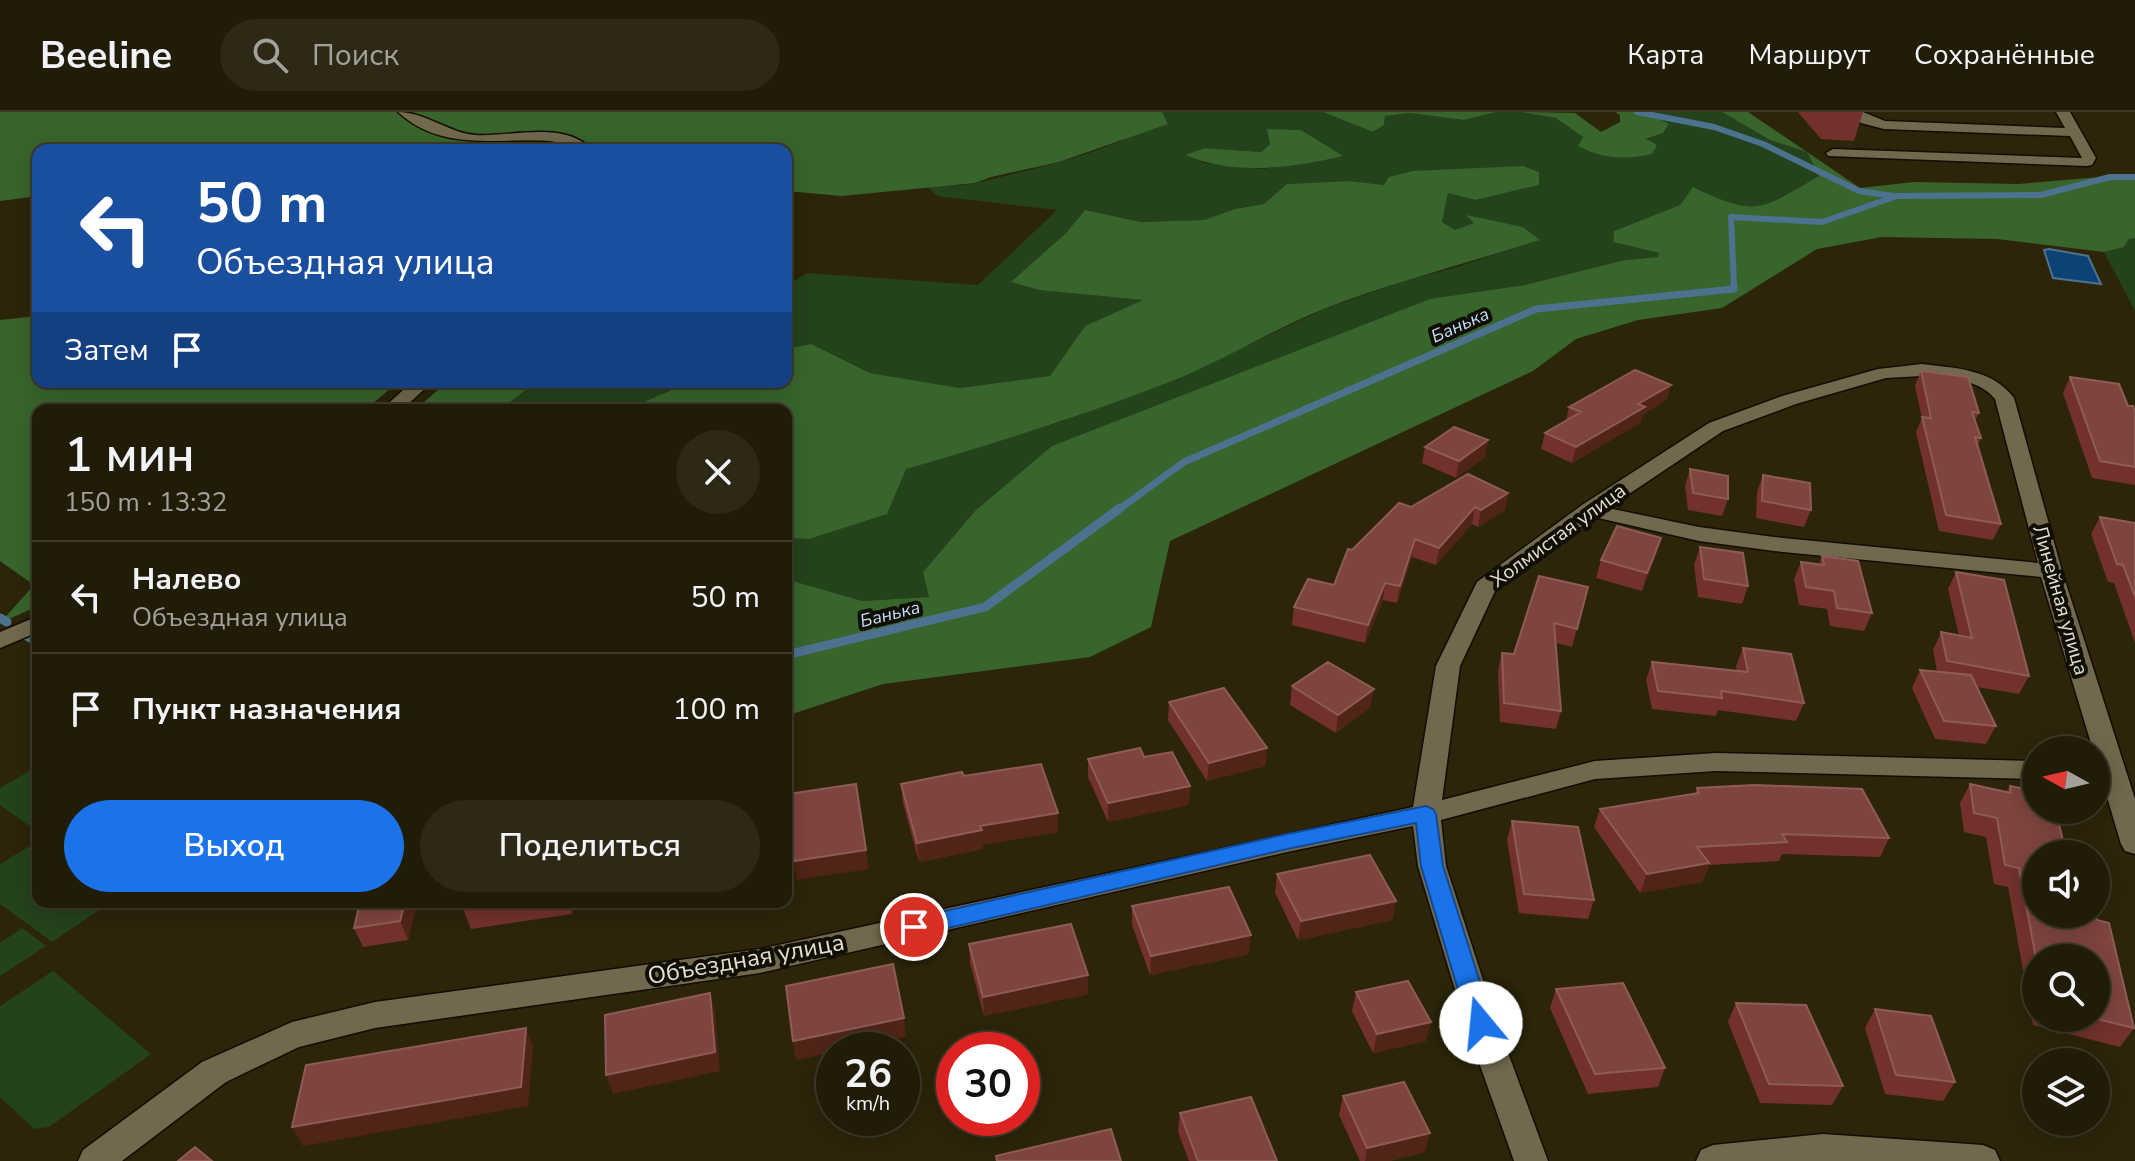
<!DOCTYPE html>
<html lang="ru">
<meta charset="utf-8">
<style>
:root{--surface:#211c08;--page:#2d2916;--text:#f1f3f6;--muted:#a2a19c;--line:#3e3a29;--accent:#1a73e8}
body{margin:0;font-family:"Nunito Sans",sans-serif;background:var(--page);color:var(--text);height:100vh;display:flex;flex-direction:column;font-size:30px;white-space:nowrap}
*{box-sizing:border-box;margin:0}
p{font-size:26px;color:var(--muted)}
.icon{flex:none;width:44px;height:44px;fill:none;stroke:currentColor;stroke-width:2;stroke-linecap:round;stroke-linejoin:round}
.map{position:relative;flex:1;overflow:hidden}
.panel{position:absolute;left:32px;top:292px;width:760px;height:504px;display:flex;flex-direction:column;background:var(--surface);border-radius:16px;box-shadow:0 4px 20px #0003,0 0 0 2px var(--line)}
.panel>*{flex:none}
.top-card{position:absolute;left:32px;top:32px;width:760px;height:244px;border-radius:16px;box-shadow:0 4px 20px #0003,0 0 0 2px var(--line);background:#1a4fa0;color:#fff;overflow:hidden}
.needle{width:52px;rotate:278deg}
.buttons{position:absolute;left:2022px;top:624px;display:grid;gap:16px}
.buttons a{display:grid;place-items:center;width:88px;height:88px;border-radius:50%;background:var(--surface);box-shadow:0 4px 20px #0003,0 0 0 2px var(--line);font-size:40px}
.speed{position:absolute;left:816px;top:920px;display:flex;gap:16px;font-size:40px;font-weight:700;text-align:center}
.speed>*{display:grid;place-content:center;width:104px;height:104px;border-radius:50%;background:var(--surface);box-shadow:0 4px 20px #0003,0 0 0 2px var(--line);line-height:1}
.speed small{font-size:20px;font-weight:400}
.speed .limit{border:12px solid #d22;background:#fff;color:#111}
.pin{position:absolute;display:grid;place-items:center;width:68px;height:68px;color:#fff;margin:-34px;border:4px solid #fff;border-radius:50%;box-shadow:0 2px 8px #0007}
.me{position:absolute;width:88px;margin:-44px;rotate:343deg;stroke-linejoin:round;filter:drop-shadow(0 0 6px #0008)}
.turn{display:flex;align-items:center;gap:28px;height:168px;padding:0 32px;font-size:36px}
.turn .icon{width:104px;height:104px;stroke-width:2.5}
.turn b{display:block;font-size:56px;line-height:68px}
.then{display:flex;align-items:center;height:76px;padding:0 32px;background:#0003;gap:16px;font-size:30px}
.round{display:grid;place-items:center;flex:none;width:84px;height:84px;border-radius:42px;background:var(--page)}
.overview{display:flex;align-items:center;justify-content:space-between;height:136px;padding:0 32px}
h1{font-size:48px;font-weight:600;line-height:60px}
.cta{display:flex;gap:16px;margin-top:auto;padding:16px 32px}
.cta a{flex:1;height:92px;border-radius:48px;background:var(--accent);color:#fff;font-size:32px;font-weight:600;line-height:92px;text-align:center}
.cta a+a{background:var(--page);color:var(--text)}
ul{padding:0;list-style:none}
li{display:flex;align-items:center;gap:24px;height:112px;padding:0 32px;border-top:2px solid var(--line)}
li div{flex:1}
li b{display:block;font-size:30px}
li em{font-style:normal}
header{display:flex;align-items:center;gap:48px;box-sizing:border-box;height:112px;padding:0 40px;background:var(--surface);border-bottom:2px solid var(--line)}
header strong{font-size:38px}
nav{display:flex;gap:44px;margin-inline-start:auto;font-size:28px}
.search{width:560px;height:72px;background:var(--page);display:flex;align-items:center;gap:20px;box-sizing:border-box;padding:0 28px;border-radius:44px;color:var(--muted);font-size:30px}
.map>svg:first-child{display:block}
</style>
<header>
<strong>Beeline</strong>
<div class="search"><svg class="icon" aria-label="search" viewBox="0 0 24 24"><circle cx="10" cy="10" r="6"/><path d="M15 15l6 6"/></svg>Поиск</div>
<nav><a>Карта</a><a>Маршрут</a><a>Сохранённые</a></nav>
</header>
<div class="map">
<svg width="2135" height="1049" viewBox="0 0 2135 1049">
<rect width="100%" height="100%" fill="#2c250a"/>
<path fill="#24421c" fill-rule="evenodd" d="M1162,0h161l50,20 11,-7 1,-9 25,-3 54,7 32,-8h35l25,6 27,19 62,3 18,-7 6,-8 -23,-13h76l48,28 37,12 12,24c-60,34 -60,43 -126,12l-13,17 -66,26 -1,11 47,11 -1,4 -34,3 -100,25 -550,226 -52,61 7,25 -68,4 -76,-22v-41l23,1 97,-70 157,-48 109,-40 152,-72 81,-28 52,-14 83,-27 -17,-13 -55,-11 7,7 -20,7 -13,-8 6,-29 27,7 64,-15 -154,1 -37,-5 -61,3 -23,20 -29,5 -31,11 -63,2 -56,-12 -20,24 -53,48 27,8 106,10 -60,26 -35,50 -90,12 -90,-15 -59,-29 -25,5v-62l21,-14 171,12 79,-75 -120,-14 -10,-10c15,-1 34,1 49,-3 43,-11 167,-36 186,-71zM1268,17l33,1 41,26 -79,13 -58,-6 -19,-8 19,-7 56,4 9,-8z
M2135,126v73l-31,-59 20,-5 5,-8z
M536,270h154l-65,28h-125z
M38,654v66l-38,-27v-17z
M38,729v61h73l-59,40 -52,-38v-40z
M22,816l24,18 -46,30v-33z
M53,859l98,83 -102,73 -15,2 -34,-32v-91z"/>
<path fill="#38652c" d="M0,0h1162l6,12 -109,38 -68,15 -16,6 -133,13 -56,-5v-41h-748v46l-38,5z
M1323,0h173l-32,8 -54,-7 -25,3 -1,9 -11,7z
M1521,0l54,1 26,19 19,-10v-7l-5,-3h31l23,12 -6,9 -17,6 11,6 -5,9c-27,6 -49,5 -74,-8l5,-9 -27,-19z
M1722,0h26l112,76 54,-6 104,2 117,-10v64l-6,1 -5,8 -20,5 -107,-13 -115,-2 -65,12 -95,59 -84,12 -62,19 -43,32 -363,170 -19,86 -61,30 -207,27 -97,32v-137l76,22 67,-4 -6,-25 52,-61 77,-65 378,-147 95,-14 100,-25 33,-3 1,-4 -46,-11 1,-11 66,-26 13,-18c65,31 67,23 126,-11l-12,-24 -37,-12z
M1267,17l34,1 42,26c-53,12 -108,20 -158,-1l20,-7 56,4 9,-8z
M1523,54l16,6v13l-64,15 -27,-7 -6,29 13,8 19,-7 -8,-8 57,12 17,13c-71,23 -144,41 -214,68 -53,21 -101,52 -154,73 -87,34 -176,62 -266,88l-19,45 -78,25 -23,-1v-128h-161l65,-28h96v-33l25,-5 59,29 90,15 90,-12 35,-50 58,-26 -104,-10 -28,-8 54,-48 20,-24 56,12 63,-2 31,-11 29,-5 23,-20 61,-3 36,4 5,-8 24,-6z
M38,204v66h360l-33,28h-327v196l-38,17 34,-38 -34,-24v-241z
M447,270h89l-36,28h-85z"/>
<path fill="#0d4374" stroke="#4d728f" stroke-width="2" d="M2049,137l39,7 13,28 -48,-6 -9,-28z"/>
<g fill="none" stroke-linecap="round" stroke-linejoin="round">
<path stroke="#4d728f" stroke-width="6" d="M1637,0l77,15 49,17 96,47 34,5
M1734,175l-3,-70 91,5 75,-26 144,-1 69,-18h25"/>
<path stroke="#4d728f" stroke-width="7" d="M1118,398l66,-48 352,-153 198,-20v-4"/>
<path stroke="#4d728f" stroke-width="9" d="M0,506l7,4
M23,522l15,8
M786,543l199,-48 135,-99"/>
<g stroke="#140d00" stroke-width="3">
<path id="minor" d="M398,0c28,0 50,21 78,23 36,2 89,-15 116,15 -16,0 -27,-7 -42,-9 -53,-3 -109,11 -152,-29z
M1847,0h16l22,9 180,7 -9,-16h14l26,46 -4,7 -5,1 -259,-10 -2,-3 7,-4 249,9 -12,-22 -186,-7 -23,-6z
M1922,252c33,4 71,5 92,34l48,173 73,228v55l-10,-3 -4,-7 -25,-84v-10h-3l-52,-173 -267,-26 -75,-10 -105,-24 -99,74 -35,75 -18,134 153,-39 121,-8 320,8v18l-320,-8 -121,8 -154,41 5,46 51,157 51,138h-34l-49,-138 -47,-157 -5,-40 -126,26 -527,121 -385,55 -76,19 -73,35 -104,79h-44l5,-11 119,-88 90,-40 83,-20 385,-53 653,-142 23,-141 41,-84 105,-77 127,-82 73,-27 96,-27zM1922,264c24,2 56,2 73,23l43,164 -264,-26 -75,-10 -91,-19 115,-77 73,-27 90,-26z
M412,270h20l-30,28h-21z
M38,504v16l-38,16v-16z
M1823,1022l160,11 12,5 5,11h-304l5,-11 12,-5z"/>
</g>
<use href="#minor" fill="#71694d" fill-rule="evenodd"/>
</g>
<path fill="#72312d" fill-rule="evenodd" d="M1798,0h65l-9,29 -33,-2z
M1921,259l58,42 -4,8 6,17 -3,7 23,79 -8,16 -54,-9 -23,-99 6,-14 -7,-32z
M2070,265l58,29 7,6v73l-43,-7 -29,-85z
M1671,273l-5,15 -24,15 -2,8 -68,40 -31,-14 4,-16 21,-12 3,-14z
M1425,335l60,10 -29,21 -34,-15z
M1690,357l38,30 -6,17 -34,-6 -3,-24z
M1763,363l48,35 -7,17 -48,-9 1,-26z
M1508,381l-3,17 -27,17 -6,-3 -36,41 -24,-8 -15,46 -14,-3 -18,43 -73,-18 2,-18 40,-22 18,-35 59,-43z
M2100,405l35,6v120l-21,-60 -6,-1 -17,-48z
M1661,426l-5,17 -14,36 -46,-13 5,-18z
M1700,435l48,39 -6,18 -44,-7 -4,-32z
M1822,444l50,57 -8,18 -34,-5 -3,-17 -28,-4 -5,-26 7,-17 18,2z
M1956,460l73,104 -10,18 -42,-7 19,39 -10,18 -51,-5 -23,-51 8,-18 17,1 -4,-21 8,-18 18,3 -11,-46z
M1588,475l-16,60 -16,-4 5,68 -5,18 -56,-7 -2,-51 4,-18 12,1z
M1743,536l61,55 -8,18 -78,-11 -2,6 -64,-7 -6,-29 6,-18 85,9 -1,-5z
M1292,574l78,22 -34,25 -46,-28z
M1169,590l98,46 -2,18 -58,15 -39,-61z
M1144,645l46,29 -2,19 -80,17 -20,-45v-18z
M964,664l94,37v19l-76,13 1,4 -64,13 -16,-59 -2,-19z
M1970,672l36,8 4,-6 56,68 68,174 -14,19 -87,-22 -25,-138 -14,-3 -8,-47 -22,-5 -4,-29zM2036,846l60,60h-60z
M1697,676l192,50 -9,19 -98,-3 -3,7 -70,4 -7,17 -62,11 -46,-66 6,-18 95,-16z
M1512,709l82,79 -6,19 -69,-6 -12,-73z
M1277,762l119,27 -4,19 -94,20 -23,-47z
M360,790l67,6 -12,2 -7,30 -45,7 -9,-19z
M465,790h108l-1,12 -101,15 -8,-20z
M1132,794l117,48 -99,21 -18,-50z
M969,832l119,31v19l-104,22 -14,-53z
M1556,877l109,79 -7,19 -70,7 -38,-86z
M1356,880l70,49 -53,12 -21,-42z
M1736,891l107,83 -11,19 -72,-2 -32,-81z
M1875,897l80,73 -12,19 -58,-7 -20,-66z
M1343,984l82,56 -36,9h-29l-21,-46z
M1180,1001l97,48h-88l-11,-29z"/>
<path fill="#512418" d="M1671,273l-5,15 -24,15 -2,8 -68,40 4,-16 62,-43z
M1488,328l-3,17 -29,21 3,-17z
M1508,381l-3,17 -27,17 3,-17z
M1475,395l-3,17 -36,41 3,-17z
M1661,426l-5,17 -14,36 5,-18z
M1415,427l-3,18 -15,46 3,-17z
M1385,471l-2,17 -18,43 3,-18z
M1374,577l-4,19 -34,25 2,-18z
M1267,636l-2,18 -58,15 2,-18z
M1190,674l-2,19 -80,17v-19z
M1058,701v19l-76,13 1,4 -64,13 -2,-19 63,-17z
M866,738l3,19 -72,11 -3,-19z
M1709,751l-7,19 -62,11 7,-19z
M1396,789l-4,19 -94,20 3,-19z
M405,790h23l-1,6 -12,2 -7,30 -8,-19z
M568,790h5l-1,12z
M629,790h35l-34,5z
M1251,823l-2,19 -99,21 1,-19z
M1088,863v19l-104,22 -1,-19z
M710,881l5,19 5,59 -107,23 -7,-19z
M904,906l2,19 -60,13h-12v2l-38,8 -3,-19z
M1431,910l-5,19 -53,12 4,-19z
M526,916l7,19 -5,59 -225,40 -11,-19z
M1430,1021l-5,19 -36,9h-24l2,-13z"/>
<path fill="#7e443f" stroke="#8e5c55" stroke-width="2" d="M1635,258l36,15 -33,19 7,3 -69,40 -31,-14 36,-21 -12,-5z
M1921,259l47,6 11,36 -7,-1 9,26 -6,-1 26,87 -55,-9 -24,-98 9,1z
M2070,265l49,7 9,22h5l2,6v55l-35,-6z
M1454,315l34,13 -29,21 -34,-14z
M1690,357l38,7v23l-35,-6z
M1468,362l40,19 -27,17 -6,-3 -36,41 -24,-9 -15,47 -15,-3 -17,42 -74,-18 14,-28 26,6 14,-36 4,1 47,-47 12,4z
M1763,363l47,8 1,27 -49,-9z
M2100,405l35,6v74l-12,-32 -6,-1z
M1617,414l44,12 -14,35 -46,-13z
M1700,435l43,6 5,33 -44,-7z
M1822,444l36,5 14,52 -35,-5 -3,-17 -28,-4 -5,-25 23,3z
M1956,460l48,8 25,96 -82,-15 -6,-29 31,6z
M1539,464l49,11 -11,42 -23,-6 7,88 -57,-8 -2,-50 12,1z
M1743,536l48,6 13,49 -83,-12 1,7 -64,-7 -6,-29 96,10z
M1328,550l46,27 -36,26 -46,-29z
M1920,558l51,5 25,51 -52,-5z
M1224,576l43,60 -58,15 -40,-61z
M1140,636l4,9 28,-5 18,34 -82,17 -20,-44z
M1041,652l17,49 -78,13 2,4 -65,13 -16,-59 61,-12 2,4z
M856,672l10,66 -72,11 -6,-67z
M1970,672l41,9 -1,-7 26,5v19h20l10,44h-30v60h59l2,6 12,3 25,105 -41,-10h3v-60h-60l-17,-90 -14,-3 -8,-47 -23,-5z
M1755,673l107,4 27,49 -107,-4 5,8 -90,5 12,16 -62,11 -47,-65 99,-16 -2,-5z
M1512,709l66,6 16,73 -70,-6z
M1370,743l26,46 -95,20 -24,-47z
M1229,775l22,48 -100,21 -19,-50z
M360,790h45l-5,19 -46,7z
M465,790h51l-53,7z
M1071,812l17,51 -105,22 -14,-53z
M893,852l11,54 -111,23 -7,-55z
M1408,869l23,41 -54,12 -21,-42z
M1623,871l42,85 -70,6 -39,-85z
M710,881l5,59 -109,23 -1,-60z
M1736,891l70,2 37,81 -74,-2z
M1875,897l56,7 24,66 -59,-7z
M526,916l-5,59 -229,40 14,-62z
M1404,970l26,51 -63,15 -24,-52z
M1251,985l26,64h-79l-18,-48z
M1111,1017l10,32h-124l-1,-5z
M195,1035l17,14h-34z"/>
<path fill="#1a73e8" stroke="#114b97" stroke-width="2" d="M1426,694l7,3 3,5 7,52 50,157 -4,7 -8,3 -9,-3 -4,-7 -47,-157 -5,-43 -129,26 -373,87 -8,-3 -3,-6 3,-6 8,-3 373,-84z"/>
<g text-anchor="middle" stroke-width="8" stroke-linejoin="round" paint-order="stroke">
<g font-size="18" font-style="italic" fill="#c3dffe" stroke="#110e04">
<text transform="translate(1460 213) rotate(-24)" y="6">Банька</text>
<text transform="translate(890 502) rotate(-14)" y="6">Банька</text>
</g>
<g font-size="20" fill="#e3dfcf" stroke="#110e04">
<text transform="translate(1558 423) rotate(-36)" y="7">Холмистая улица</text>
<text transform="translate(2061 488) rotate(74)" y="7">Линейная улица</text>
</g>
<g font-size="24" fill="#e3dfcf" stroke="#110e04">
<text transform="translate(746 847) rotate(-10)" y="8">Объездная улица</text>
</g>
</g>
</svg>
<div class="buttons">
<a><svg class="needle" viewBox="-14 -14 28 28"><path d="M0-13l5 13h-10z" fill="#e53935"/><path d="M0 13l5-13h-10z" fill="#a2a19c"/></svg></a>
<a><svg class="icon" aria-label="sound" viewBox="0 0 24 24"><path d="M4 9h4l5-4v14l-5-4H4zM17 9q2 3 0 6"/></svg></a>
<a><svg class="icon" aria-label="search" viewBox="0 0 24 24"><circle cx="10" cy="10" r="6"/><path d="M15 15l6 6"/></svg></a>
<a><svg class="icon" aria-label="layers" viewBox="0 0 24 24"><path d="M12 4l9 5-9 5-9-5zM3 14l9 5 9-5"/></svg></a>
</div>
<div class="speed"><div>26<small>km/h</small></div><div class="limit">30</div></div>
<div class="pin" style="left:914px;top:815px;background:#d93025"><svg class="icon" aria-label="arrive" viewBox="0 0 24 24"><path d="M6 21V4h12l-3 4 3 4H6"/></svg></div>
<svg class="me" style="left:1481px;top:911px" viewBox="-20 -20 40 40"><circle r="19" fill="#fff"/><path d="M0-13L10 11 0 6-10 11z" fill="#1a73e8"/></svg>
<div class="top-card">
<div class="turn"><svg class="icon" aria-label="left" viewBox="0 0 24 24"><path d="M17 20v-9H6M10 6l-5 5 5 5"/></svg><div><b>50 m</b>Объездная улица</div></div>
<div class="then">Затем<svg class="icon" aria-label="arrive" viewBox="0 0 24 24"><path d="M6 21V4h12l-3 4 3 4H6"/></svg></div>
</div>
<section class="panel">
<div class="overview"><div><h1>1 мин</h1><p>150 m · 13:32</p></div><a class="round"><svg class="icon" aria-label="close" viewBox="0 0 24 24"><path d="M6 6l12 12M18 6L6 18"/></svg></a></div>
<ul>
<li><svg class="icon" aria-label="left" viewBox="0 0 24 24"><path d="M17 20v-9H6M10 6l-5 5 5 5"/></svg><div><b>Налево</b><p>Объездная улица</p></div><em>50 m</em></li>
<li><svg class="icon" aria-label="arrive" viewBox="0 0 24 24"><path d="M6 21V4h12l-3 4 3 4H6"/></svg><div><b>Пункт назначения</b></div><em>100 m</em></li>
</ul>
<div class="cta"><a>Выход</a><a>Поделиться</a></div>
</section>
</div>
